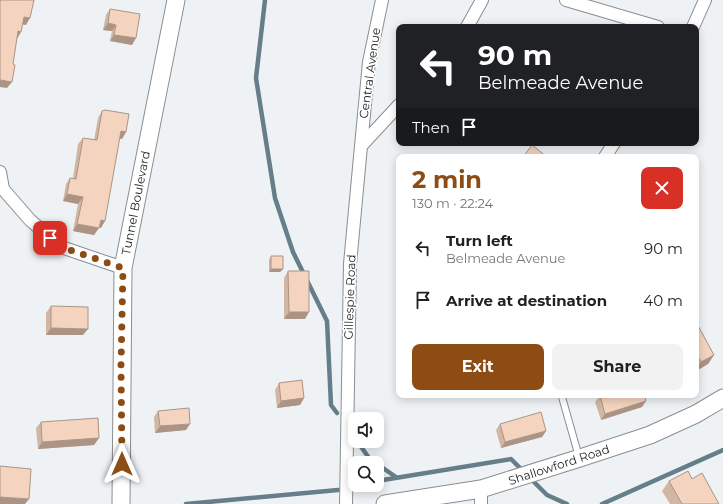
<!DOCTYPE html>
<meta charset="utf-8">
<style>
:root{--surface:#fff;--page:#f2f2f2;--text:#202124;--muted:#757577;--accent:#8c4c14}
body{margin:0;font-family:Montserrat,sans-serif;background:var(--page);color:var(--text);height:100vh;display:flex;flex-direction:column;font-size:15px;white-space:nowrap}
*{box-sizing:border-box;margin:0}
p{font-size:13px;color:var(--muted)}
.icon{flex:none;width:22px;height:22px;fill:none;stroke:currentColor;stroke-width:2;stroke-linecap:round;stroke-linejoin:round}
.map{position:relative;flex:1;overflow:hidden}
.sheet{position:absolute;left:396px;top:154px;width:303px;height:244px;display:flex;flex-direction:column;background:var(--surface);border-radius:8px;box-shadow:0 2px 10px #0003}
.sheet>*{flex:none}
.guide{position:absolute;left:396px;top:24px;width:303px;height:122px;border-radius:8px;box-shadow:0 2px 10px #0003;background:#202124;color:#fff;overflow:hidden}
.fabs{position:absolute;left:348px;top:412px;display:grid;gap:8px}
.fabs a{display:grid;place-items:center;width:36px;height:36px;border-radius:8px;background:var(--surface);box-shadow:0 2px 10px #0003;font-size:20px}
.pin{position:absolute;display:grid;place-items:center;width:34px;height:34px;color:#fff;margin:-17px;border-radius:8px;box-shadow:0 2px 6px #0006}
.me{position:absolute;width:44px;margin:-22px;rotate:0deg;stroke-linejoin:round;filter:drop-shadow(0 0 3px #0008)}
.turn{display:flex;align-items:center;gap:14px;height:84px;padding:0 16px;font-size:18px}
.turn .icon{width:52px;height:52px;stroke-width:2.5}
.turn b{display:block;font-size:28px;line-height:34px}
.then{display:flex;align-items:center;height:38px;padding:0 16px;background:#0003;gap:8px;font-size:15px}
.round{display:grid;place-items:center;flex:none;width:42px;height:42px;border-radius:8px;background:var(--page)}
.head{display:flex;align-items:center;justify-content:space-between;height:68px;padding:0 16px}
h1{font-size:24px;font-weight:700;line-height:30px;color:var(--accent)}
.primary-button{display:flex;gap:8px;margin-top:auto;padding:8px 16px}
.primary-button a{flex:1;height:46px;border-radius:8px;background:var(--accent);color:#fff;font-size:16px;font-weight:700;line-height:46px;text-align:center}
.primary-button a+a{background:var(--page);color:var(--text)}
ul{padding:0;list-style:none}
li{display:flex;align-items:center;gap:12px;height:52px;padding:0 16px}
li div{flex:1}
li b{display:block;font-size:15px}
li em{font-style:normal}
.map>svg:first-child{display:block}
</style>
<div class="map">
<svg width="723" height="504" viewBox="0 0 723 504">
<rect width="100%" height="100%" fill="#eef2f4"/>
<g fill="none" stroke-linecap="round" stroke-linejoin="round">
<path stroke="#657e8a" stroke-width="4.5" d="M265,0l-9,78 19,120 18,54 34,69 4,84 6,8
M357,441l12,17 7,5
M377,464l19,13
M532,480l15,15 20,9
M377,481l134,-22 11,11
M358,485h2
M186,504l152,-14
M602,504l121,-54"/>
<g stroke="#8a8e90" stroke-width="8">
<path id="lane" d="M562,397l17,60"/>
</g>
<g stroke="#8a8e90" stroke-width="14">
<path id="street" d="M566,0l92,27
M467,27l15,-27
M693,27l12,-27
M361,146l8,-84 13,-62
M605,157l9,-14
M0,172l3,17 27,31 31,27 62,21
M346,504l4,-240 11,-118 38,-41
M481,504v-15"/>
</g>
<g stroke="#8a8e90" stroke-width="19">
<path id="secondary" d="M121,504l2,-236 53,-268
M385,504l96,-15 99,-31 70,-23 46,-21 27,-16"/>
</g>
<use href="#lane" stroke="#fff" stroke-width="6"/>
<use href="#street" stroke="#fff" stroke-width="12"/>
<use href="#secondary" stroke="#fff" stroke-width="17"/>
</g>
<path fill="#d2b6a4" d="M110,9l22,36 -22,-4 2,-10 -9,-1 3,-15z
M102,111l24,21 -4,7 -3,-1 -18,90 -2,-1 -5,8 -21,-4 5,-27 -15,-3 3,-17 4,-6h3l5,-34 5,-6 11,2 4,-22z
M271,256l12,13 -3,3h-11v-12z
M288,271l17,48h-21v-41z
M51,306l32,29h-37v-22z
M696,322l18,33 -6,9 -12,7z
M279,383l25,15 -4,7 -23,3 -2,-18z
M600,396l42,11 -41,13 -6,-18z
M158,411l28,19 -31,3 -1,-16z
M41,422l58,16 -5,7 -56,4 -2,-21z
M500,424l46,7 -4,6 -41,11 -5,-18z
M692,479l27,25h-49l-8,-13 7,-10z"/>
<path fill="#ab9486" d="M24,17l6,1 -4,7 -7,-1z
M108,23l8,2 -4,6 -9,-1z
M18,31l3,1 -4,7z
M114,35l22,3 -4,7 -22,-4z
M0,80l12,2 -5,6 -7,-1z
M121,131l5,1 -4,7 -6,-1z
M67,194l16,3 -5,7 -15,-3z
M101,220l4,1 -4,7 -5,-1z
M77,224l22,4 -5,7 -21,-4z
M271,269h12l-3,3h-11z
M289,312h20l-4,7h-21z
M51,328l37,1 -5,6h-37z
M714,355l-6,9 -12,7v-2l5,-7z
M304,398l-4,7 -23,3 4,-7z
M646,401l-4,6 -41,13 4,-6z
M190,424l-4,6 -31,3 5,-7z
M546,431l-4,6 -41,11 4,-6z
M99,438l-5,7 -56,4 4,-7z
M0,497l29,2 -4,5h-25z"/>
<path fill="#f4d4bf" stroke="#ab9486" d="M0,0h34l-4,18 -6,-1 -3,15 -3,-1 -5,33 2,1 -3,17 -12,-2z
M110,9l30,5 -4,24 -22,-3 2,-10 -8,-2z
M105,110l24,4 -3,18 -5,-1 -16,90 -4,-1 -2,8 -22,-4 6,-27 -16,-3 3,-16 6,1 7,-41 14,2 5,-29z
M532,145l15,12h-24z
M271,256h12v13h-12z
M288,271h21v41h-20z
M51,306l37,1v22l-37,-1z
M696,322l18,33 -13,7 -5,-9z
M302,380l2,18 -23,3 -2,-18z
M603,395h41l2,6 -41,13 -5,-18z
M189,408l1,16 -30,2 -2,-15z
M541,412l5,19 -41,11 -5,-18z
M98,418l1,20 -57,4 -1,-20z
M0,466l31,3 -2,30 -29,-2z
M688,471l4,8 10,-6 17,31h-37l-13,-23z"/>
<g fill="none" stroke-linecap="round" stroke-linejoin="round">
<path stroke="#8c4c14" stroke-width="7" stroke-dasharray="0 12.6" d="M50,238l11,9 62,21 -2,98 1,98"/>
</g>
<g text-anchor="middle" stroke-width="3.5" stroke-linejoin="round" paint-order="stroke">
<g font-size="12" fill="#232425" stroke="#fff">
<text transform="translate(370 73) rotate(-82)" y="4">Central Avenue</text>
<text transform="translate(136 203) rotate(-79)" y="4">Tunnel Boulevard</text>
<text transform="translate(350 297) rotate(-88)" y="4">Gillespie Road</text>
<text transform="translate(559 465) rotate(-18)" y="4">Shallowford Road</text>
</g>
</g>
</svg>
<div class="fabs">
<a><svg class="icon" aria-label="sound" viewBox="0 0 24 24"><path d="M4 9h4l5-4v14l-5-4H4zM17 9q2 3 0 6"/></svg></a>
<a><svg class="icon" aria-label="search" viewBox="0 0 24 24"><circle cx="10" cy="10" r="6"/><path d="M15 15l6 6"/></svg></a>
</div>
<div class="pin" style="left:50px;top:238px;background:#d93025"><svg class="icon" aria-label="arrive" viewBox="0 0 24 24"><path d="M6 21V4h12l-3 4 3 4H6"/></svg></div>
<svg class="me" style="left:122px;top:464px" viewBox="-20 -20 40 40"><path d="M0-17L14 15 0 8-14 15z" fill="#8c4c14" stroke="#fff" stroke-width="4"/></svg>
<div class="guide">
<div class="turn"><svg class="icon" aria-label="left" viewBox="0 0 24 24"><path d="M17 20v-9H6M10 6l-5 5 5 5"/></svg><div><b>90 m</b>Belmeade Avenue</div></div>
<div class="then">Then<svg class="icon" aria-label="arrive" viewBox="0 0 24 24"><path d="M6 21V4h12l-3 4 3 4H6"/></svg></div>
</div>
<section class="sheet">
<div class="head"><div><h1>2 min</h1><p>130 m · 22:24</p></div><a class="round" style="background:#d93025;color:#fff"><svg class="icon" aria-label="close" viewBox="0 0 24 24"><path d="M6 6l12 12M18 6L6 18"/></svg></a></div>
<ul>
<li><svg class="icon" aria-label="left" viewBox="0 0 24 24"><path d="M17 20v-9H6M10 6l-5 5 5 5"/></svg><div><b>Turn left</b><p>Belmeade Avenue</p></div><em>90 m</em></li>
<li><svg class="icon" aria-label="arrive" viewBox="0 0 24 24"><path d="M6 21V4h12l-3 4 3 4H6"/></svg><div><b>Arrive at destination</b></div><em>40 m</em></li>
</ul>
<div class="primary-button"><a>Exit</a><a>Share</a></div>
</section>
</div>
